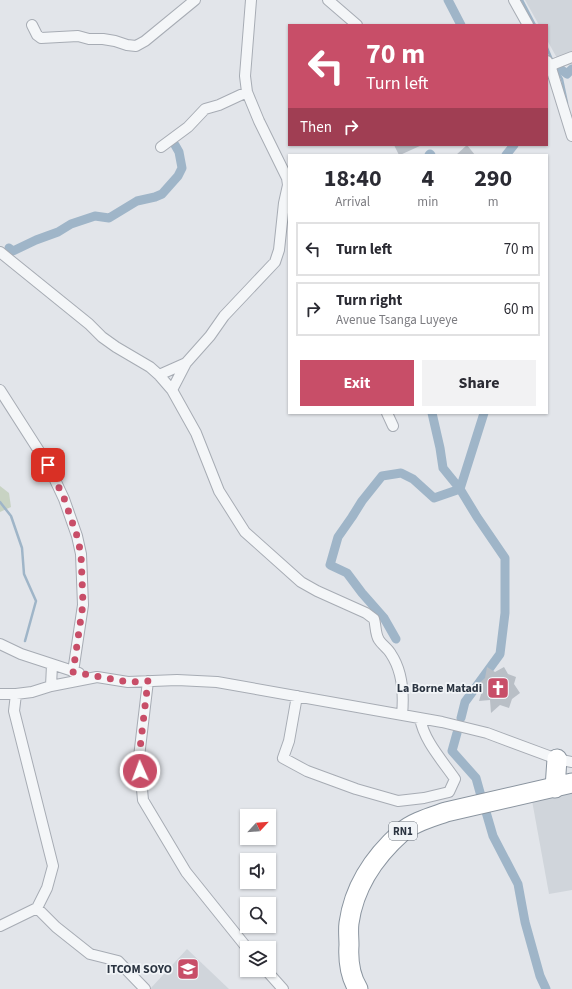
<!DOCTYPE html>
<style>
:root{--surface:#fff;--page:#f2f2f3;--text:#2b2b33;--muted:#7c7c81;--line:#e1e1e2;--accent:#c84e68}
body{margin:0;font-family:"Source Sans 3",sans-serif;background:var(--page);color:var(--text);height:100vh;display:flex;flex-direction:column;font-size:15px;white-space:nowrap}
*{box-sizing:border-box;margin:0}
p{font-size:13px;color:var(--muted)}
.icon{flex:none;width:22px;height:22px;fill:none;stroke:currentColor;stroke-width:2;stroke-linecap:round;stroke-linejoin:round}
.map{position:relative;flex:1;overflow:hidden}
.side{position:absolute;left:288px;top:154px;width:260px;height:260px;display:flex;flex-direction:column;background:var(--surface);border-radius:0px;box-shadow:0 1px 3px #0004}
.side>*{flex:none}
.guide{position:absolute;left:288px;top:24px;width:260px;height:122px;border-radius:0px;box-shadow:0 1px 3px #0004;background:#c84e68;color:#fff;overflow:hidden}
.needle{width:26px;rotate:64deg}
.buttons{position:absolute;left:240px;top:809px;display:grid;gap:8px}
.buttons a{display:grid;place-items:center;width:36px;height:36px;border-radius:0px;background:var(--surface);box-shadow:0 1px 3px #0004;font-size:20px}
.pin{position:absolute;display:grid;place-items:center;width:34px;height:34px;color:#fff;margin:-17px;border-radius:8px;box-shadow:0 2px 6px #0006}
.me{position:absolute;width:44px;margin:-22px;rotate:358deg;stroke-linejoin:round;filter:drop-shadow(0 0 3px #0008)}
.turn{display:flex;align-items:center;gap:14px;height:84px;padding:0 12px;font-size:18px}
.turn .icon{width:52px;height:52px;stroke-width:2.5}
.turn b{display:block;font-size:28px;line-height:34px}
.then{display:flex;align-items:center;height:38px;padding:0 12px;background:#0003;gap:8px;font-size:15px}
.eta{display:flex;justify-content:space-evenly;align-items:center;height:68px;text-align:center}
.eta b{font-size:24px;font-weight:700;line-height:28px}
.primary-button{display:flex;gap:8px;margin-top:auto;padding:8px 12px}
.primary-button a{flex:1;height:46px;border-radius:0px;background:var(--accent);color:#fff;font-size:16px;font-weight:700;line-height:46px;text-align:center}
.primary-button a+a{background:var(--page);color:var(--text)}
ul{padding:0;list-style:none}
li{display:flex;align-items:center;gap:12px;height:54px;margin:0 8px 6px;padding:0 4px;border:2px solid var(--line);border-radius:0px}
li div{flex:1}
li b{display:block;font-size:15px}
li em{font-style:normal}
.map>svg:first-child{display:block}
</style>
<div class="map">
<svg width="572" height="989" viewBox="0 0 572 989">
<rect width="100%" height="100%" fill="#e2e5ea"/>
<path fill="#d0d5db" d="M525,0h47v52l-15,6 -10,-18v-15h-8z
M572,788v102l-23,4 -18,-99z
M187,949l42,40h-79z"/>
<path fill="#c8d3c3" d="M0,486l9,7 2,14 -11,5z"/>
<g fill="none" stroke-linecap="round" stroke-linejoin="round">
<path stroke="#9fb5c8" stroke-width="2.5" d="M522,0l13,25
M547,48l6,14
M555,66l7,13 5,24
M0,502l11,14 11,32 2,26 12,27 -11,40"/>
<path stroke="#9fb5c8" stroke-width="9" d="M448,0l13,25
M554,64l13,10 5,-5
M429,155l1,-1 1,1
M506,155l8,-10
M9,248l4,3 23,-11 22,-8 13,-8 24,-8 14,2 28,-17 18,-4 7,-3 16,-18 4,-8 -3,-16 -4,-7
M432,413l8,35 3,20 17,21 17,28 28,41v55l-5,41 -35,48 -4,16
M396,639l-12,-21 -22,-25 -15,-20 -17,-8 8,-28 14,-20 10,-16 20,-25 19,-3 12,6 21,19 26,-9 24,-76
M457,733l-5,18 24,27 5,18
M486,812l7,24 25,48 7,38 15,54 6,13"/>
</g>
<path fill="#b9bfc6" d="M394,145h28l-22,10h-1z
M467,145l8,10h-19z
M487,667l8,5 9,-5 4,7 8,3 -2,7 6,9 -8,6 -3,9 -9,-3 -9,8 -1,-13 -11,1 3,-10 -5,-6 8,-7z"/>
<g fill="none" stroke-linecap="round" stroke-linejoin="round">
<g stroke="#a7acb4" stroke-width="12">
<path id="street" d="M328,0l29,25
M514,0l14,25
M32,25l5,10 4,3 37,-2 11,3h14l12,2 12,4 9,1 9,-5 50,-41
M547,61l4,7 21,68
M551,68l3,-4 18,-7
M161,147l27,-20 17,-18 14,-4 28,-13
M0,252l89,72 13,13 14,10 34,20 9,8 13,15 24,43 23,58 26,41 56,50 16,9 49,22 8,6c2,6 1,15 5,21 3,5 9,8 12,14 12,18 13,40 11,61
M159,375l27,-12
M0,390l48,75 16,34 13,37 4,18 2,51 -10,67
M172,390l14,-27 24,-27 14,-20 51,-54 4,-12 5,-47 4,-18 -1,-7 -28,-57 -12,-29 -2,-16 6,-76
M387,413l6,13
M0,644l21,10 58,19
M148,681l-9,76 4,43 43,72 61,76
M51,686l1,-21
M0,694h16l16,-2 19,-6 46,-9 31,5 49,-2 40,2 225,40 45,11 70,26 15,3
M297,696l-8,45 -6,17 24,13 49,18 42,12 26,-3 25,-6 6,-13c-13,-19 -31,-38 -35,-61
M37,908l19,19 34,27 28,7 27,28
M0,926l37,-18 10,-20 6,-22 -39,-155 2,-17
M266,970l17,19"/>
</g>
<g stroke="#8a949f" stroke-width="21">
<path id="highway" d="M555,788l2,-29
M358,989c-8,-13 -10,-29 -9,-44 0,-7 -1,-15 0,-22 5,-36 26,-67 53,-91 11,-10 30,-15 44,-20l126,-29"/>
</g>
<use href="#street" stroke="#f4f6f8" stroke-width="10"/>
<use href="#highway" stroke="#fff" stroke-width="19"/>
</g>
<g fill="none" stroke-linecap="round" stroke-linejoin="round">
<path stroke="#c84e68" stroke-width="7" stroke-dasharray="0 12.6" d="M48,465l16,33 13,38 4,18 2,50 -10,68 55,10 20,-1 -9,76 1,14"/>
</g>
<defs>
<g id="church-square" transform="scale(1.15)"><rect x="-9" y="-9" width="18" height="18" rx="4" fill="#c84e68" stroke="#f1f4f7"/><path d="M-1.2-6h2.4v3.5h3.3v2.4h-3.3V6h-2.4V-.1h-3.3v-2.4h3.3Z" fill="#fff"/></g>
<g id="school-square" transform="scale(1.15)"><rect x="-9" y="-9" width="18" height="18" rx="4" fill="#c84e68" stroke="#f1f4f7"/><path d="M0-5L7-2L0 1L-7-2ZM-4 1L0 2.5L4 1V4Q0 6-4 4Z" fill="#fff"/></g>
</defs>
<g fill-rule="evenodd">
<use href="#church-square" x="498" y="688"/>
<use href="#school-square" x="188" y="969"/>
</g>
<g text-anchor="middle" stroke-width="3.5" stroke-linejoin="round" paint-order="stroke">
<rect fill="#f1f4f7" stroke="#666e78" stroke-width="1" x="389" y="822" width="28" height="18" rx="3"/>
<g font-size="11" font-weight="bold" fill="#2b3441">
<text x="403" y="835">RN1</text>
</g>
<g font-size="12" font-weight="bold" fill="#2b3441" stroke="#f1f4f7" text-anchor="end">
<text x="482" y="692">La Borne Matadi</text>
<text x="172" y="973">ITCOM SOYO</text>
</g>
</g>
</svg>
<div class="buttons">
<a><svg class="needle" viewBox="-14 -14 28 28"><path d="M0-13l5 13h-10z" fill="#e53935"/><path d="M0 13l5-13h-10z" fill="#7c7c81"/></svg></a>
<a><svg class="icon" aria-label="sound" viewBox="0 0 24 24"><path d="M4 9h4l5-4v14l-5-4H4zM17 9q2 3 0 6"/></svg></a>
<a><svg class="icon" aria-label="search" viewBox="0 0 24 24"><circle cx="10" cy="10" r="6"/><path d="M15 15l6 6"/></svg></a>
<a><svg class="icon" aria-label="layers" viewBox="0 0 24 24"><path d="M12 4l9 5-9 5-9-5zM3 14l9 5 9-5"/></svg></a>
</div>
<div class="pin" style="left:48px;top:465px;background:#d93025"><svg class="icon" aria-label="arrive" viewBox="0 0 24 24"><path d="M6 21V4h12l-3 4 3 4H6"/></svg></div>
<svg class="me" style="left:140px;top:771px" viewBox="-20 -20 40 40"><circle r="17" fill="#c84e68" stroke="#fff" stroke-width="3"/><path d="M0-11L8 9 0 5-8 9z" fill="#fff"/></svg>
<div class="guide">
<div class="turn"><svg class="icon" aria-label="left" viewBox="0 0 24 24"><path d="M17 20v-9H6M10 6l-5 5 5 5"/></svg><div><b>70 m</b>Turn left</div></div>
<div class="then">Then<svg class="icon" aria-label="right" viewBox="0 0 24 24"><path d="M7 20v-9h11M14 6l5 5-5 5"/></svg></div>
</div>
<section class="side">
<div class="eta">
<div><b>18:40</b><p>Arrival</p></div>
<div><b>4</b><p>min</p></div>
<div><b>290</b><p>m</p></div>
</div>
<ul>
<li><svg class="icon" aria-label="left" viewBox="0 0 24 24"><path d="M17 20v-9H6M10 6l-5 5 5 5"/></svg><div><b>Turn left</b></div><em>70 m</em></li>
<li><svg class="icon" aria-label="right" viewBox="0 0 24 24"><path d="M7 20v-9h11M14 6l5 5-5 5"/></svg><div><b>Turn right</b><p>Avenue Tsanga Luyeye</p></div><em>60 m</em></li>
</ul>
<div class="primary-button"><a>Exit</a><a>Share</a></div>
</section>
</div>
